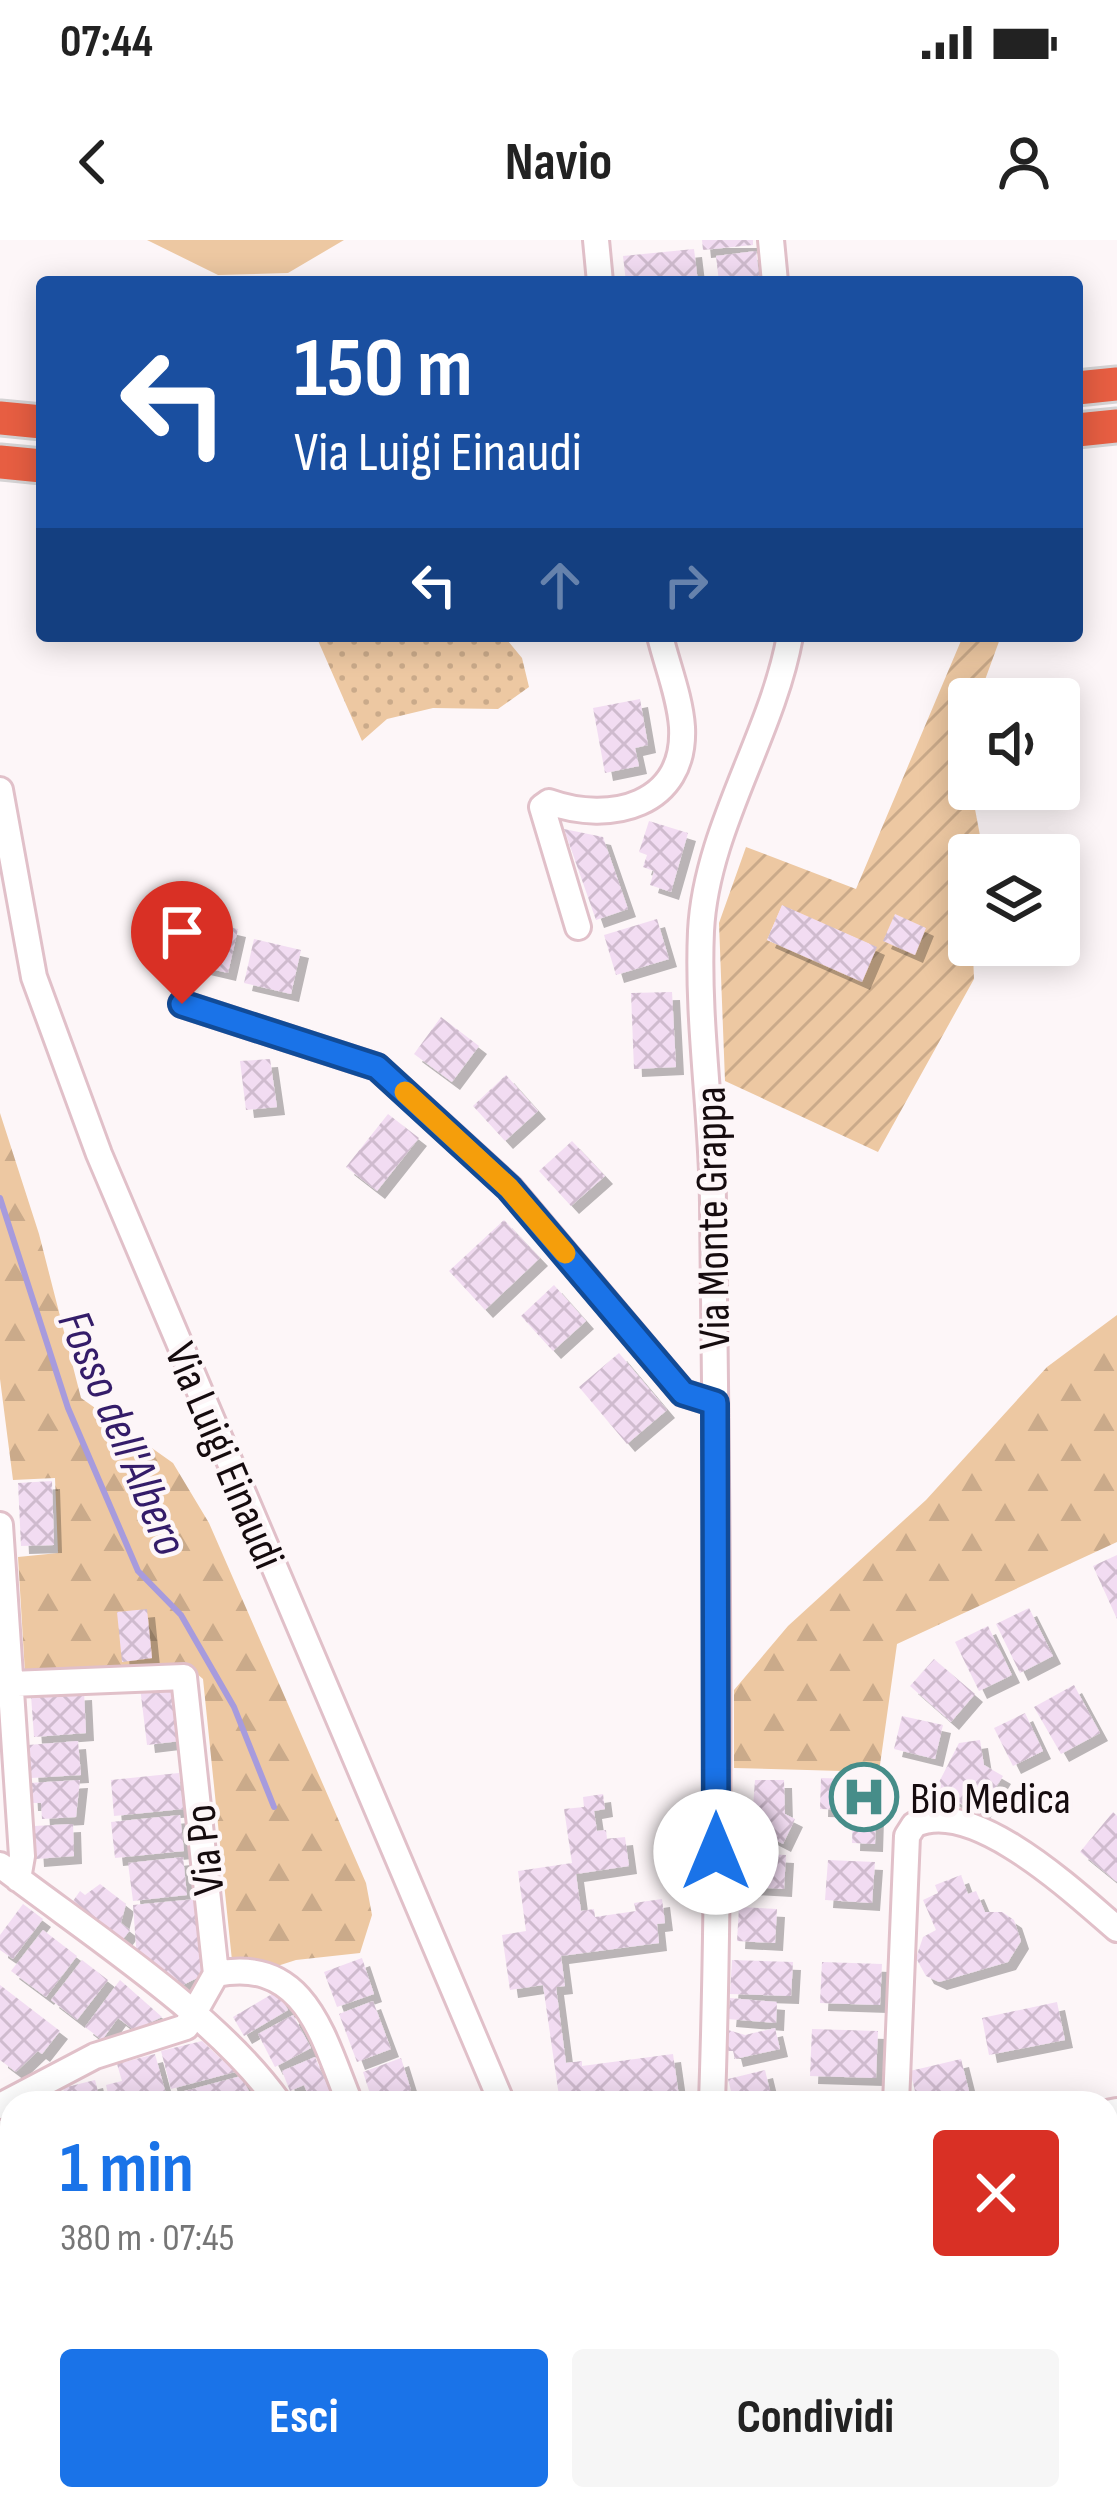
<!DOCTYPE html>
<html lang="it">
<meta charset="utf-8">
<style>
:root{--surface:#fff;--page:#f6f6f6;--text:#222;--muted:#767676;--accent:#1a73e8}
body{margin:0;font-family:"Sofia Sans Condensed",sans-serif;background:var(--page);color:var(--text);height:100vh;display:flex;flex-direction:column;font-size:45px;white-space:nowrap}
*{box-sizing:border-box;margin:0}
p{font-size:39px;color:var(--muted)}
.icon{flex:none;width:66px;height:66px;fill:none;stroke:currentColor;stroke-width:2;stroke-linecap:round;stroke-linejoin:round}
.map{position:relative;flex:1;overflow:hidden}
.sheet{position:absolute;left:0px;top:1851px;width:1119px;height:420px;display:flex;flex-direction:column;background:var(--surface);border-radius:36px 36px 0 0;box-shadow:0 6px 30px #0003}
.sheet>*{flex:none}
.guide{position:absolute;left:36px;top:36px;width:1047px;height:366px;border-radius:12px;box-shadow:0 6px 30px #0003;background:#1a4fa0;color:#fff;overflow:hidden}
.buttons{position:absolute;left:948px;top:438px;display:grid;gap:24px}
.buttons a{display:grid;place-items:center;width:132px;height:132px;border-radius:12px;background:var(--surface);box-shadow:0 6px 30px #0003;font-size:60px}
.pin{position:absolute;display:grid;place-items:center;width:102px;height:102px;color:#fff;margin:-123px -51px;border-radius:50% 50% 50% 0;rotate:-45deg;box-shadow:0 0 12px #0007}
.pin .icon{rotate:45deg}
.me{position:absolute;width:132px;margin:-66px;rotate:0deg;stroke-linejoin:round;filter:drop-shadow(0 0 9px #0008)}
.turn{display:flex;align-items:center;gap:42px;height:252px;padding:0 60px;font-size:54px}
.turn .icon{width:156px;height:156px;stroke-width:2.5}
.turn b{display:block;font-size:84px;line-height:102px}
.lanes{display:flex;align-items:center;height:114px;padding:0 60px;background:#0003;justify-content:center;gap:60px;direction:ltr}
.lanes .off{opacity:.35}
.round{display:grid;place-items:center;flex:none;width:126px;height:126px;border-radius:12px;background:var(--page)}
.head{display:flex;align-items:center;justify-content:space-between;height:204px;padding:0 60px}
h1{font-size:72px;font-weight:700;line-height:90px;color:var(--accent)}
.action{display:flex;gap:24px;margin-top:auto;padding:24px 60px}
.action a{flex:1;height:138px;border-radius:12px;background:var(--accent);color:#fff;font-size:48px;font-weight:700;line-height:138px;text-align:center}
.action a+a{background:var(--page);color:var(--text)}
.status{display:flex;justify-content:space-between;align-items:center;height:84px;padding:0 60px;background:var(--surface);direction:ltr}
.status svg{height:33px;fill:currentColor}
header{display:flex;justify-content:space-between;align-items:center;height:156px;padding:0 60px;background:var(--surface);font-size:54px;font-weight:700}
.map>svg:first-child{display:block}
</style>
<div class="status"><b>07:44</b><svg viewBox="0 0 49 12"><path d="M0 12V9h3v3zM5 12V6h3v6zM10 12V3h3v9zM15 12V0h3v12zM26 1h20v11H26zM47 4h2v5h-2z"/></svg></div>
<header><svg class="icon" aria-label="back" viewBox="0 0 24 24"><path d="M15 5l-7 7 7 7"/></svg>Navio<svg class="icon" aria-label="person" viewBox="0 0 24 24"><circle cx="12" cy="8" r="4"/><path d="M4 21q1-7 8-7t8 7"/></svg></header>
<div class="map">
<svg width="1117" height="2271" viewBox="0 0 1117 2271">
<defs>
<pattern id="grass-dots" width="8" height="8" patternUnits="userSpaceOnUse" patternTransform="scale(3)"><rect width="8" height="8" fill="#edc8a2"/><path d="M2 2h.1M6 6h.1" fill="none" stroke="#caaa8a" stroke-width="1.8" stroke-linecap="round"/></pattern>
<pattern id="forest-firs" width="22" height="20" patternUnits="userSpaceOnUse" patternTransform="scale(3)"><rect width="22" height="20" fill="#edc8a2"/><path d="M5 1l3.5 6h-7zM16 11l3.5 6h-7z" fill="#caaa8a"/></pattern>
<pattern id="garden-furrows" width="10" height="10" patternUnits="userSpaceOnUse" patternTransform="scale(3)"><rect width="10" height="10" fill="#edc8a2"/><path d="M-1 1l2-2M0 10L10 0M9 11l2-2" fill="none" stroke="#caaa8a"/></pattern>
<pattern id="building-cross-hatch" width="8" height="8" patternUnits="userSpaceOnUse" patternTransform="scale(3)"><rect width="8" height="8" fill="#f2dcf2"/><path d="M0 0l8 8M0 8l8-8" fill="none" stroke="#cfbbce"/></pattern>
<filter id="shadow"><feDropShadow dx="8" dy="8" stdDeviation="0" flood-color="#0004"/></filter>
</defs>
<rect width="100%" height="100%" fill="#fdf6f8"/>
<path fill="url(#grass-dots)" d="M316,396h188l18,22 7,29 -31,22 -65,-1 -46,11 -25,22z"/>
<path fill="url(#forest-firs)" d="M0,873l39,121 42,164 92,65 36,60 157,360 6,32 -12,38 -64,7 -62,20 -31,-301 -13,-11 -165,5 -7,-116 40,-4 -3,-75 -42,2 -13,-101z
M1117,1075v227l-220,102 -18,128 -145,-4v-78l54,-64 138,-126 121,-133z"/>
<path fill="#edc8a2" d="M147,0h197l-56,33 -70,2z
M23,2259h193l-3,12h-187z
M482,2259h217l2,12h-225z"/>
<path fill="url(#garden-furrows)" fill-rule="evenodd" d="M963,396h38l-23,63h-9l-5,52 18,95 -1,9h-12l5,124 -96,173 -153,-71 -6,-158 27,-76 110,42zM782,666l94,41 -14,34 -95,-41z"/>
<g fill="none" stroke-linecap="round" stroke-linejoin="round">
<path stroke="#a79bdd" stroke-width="6" d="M0,958l68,210 70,163 43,44 53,92 40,100"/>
</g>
<path fill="url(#building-cross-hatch)" filter="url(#shadow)" d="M702,0h51v5l-50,5z
M694,9l4,33h-72l-3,-26z
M756,11l4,31h-41l-3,-26z
M640,459l8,46 -13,3 4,18 -34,7 -12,-65z
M649,581l39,12 -17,59 -21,-7 4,-14 -11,-4 4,-12 -8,-3z
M564,589l39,8 25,72 -32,11z
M782,665l95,42 -15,35 -95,-42z
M895,674l31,14 -11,27 -32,-14z
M191,678l47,11 -10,44 -47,-11z
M657,679l12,40 -53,16 -12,-40z
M254,699l47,11 -10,44 -47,-11z
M672,752l4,75 -42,2 -3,-76z
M441,777l38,29 -27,36 -38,-28z
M270,819l7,48 -31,3 -6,-49z
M506,835l32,36 -33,30 -32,-35z
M388,874l31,24 -42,53 -31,-24z
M572,901l33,35 -34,30 -32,-35z
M504,980l36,38 -55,52 -36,-39z
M554,1045l32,36 -33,30 -32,-35z
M619,1113l48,57 -40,34 -48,-57z
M52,1241l2,64 -33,1 -3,-63z
M1117,1315v64l-24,-53z
M1029,1368l24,48 -33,17 -24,-49z
M147,1369l5,49 -30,4 -5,-50z
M988,1386l24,49 -33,16 -24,-49z
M934,1419l41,35 -24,28 -41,-36z
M173,1444l7,57 -33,4 -7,-58z
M1074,1445l26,48 -39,21 -27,-47z
M84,1452l2,41 -52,4 -3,-42z
M1025,1473l18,38 -30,15 -19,-38z
M902,1476l41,9 -8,34 -41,-10z
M980,1500l4,25 19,11 -23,38 -45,-24 24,-47z
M78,1501l3,34 -50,3 -3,-33z
M179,1533l4,36 -69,7 -3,-36z
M821,1538l56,2 -2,64 -23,-1 1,-33 -33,-1z
M80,1540l-4,37 -34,2 -1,-16h-11l-1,-20z
M755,1540h29l1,34 10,5 -12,25 -39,-20 9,-16z
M603,1554l2,15 -11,2 3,20 9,-1 1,9 18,-2 4,29 -53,8 5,37 13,-2 1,8 41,-6 -2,-8 28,-4 3,24 -8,1 2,19 -98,13 4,30 -9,1 10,76 16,-2v5l91,-12 7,49h-120l-17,-118 -33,5 -8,-55 24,-4 -8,-60 54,-8 -8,-54 20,-2 -1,-10z
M1113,1572l4,4v66l-37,-30z
M180,1575l4,36 -69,7 -4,-36z
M73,1584l1,32 -38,3 -2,-33z
M748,1613l38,2 -2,34 -38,-2z
M183,1617l4,38 -54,6 -5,-38z
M828,1620l47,2 -3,41 -47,-3z
M961,1635l7,19 8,-3 9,21h17l12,8 7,21 -13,21 -69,20 -13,-6 -10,-18 7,-21 13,-7 -13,-30 15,-7 -3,-8z
M100,1644l26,20 -5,19 9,7 -9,12 -50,-38 9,-13 5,4z
M196,1659l7,76 -26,13 -40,-29 -4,-54z
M23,1664l20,15 -30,40 -13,-9v-15z
M739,1667l38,2 -2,34 -38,-2z
M43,1690l34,26 -31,41 -35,-26z
M362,1718l12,36 -37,13 -13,-35z
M82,1720l26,20 -31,40 -26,-20z
M732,1720l61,2 -2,34 -61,-2z
M822,1722l60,2 -2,41 -60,-2z
M120,1740l42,37 -28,13 -16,-12 -16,22 -17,-13z
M0,1745l60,46 -18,23 -4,-3 -22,21 -16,-12z
M277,1751l11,19 -44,26 -11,-19z
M730,1758l47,4 -1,21 -48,-4z
M373,1761l18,48 -34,13 -18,-48z
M1057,1762l8,38 -76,15 -7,-37z
M293,1775l18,33 -36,19 -17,-33z
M775,1788l5,21 -45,10 -2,-8h-7l2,-21 17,5z
M812,1789l66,2 -2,47 -66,-2z
M202,1801l33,31 -64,17 -10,-38z
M155,1814l11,40 -24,9h-32l-4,-18 16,-4 -5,-17z
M315,1817l15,35 -20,8 -6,-15 -14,6 -8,-20z
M401,1818l10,32 -38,13 -10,-31z
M961,1819l11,44h-54l-8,-32z
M765,1830l8,33h-39l-6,-24z
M241,1836l14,27h-75l-3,-10z
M95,1840l6,23h-34l-4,-15z
M12,1883v44l-5,1 -7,-6v-29z
M1117,1914v55l-10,2v-55z
M1117,2058v68l-10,3v-69z
M2,2084l10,42v105l-12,3z
M1117,2145v75l-10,3v-75z
M361,2259l74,9 -1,3h-75z
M745,2259h15l2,10 43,-10h64l2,12h-145l20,-6z
M876,2259h69v2l-67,10z"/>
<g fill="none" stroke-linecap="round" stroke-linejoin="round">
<g stroke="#e1c0c9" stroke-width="30">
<path id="minor" d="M596,0l4,42
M771,0l4,42
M0,550l34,187 65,177 403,949
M578,687l-36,-120 7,-5c61,22 137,4 133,-75 -2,-30 -15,-62 -22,-91
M182,764l195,63 133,121 173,205 32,10
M0,1285l22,331 -4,23
M0,1625c87,67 216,149 279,238
M216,1734c90,-18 107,64 134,129
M712,1863c10,-300 4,-600 1,-900 -1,-90 -16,-182 -12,-272 5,-102 71,-195 89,-295
M896,1863l11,-267 7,-11c59,-29 161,68 203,104
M0,1866l95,-50 91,-29 30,-53 -32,-297 -173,7
M1107,1873l10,-2
M0,2011l12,-3
M1107,2043l10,-3
M1107,2137l10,-3
M711,2259l2,12
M301,2271l1,-12
M351,2271l3,-12
M597,2271l1,-12"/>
</g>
<g stroke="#d5d3d4" stroke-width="36">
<path id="major" d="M1107,2246l10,-2
M1000,2271l51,-12"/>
</g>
<g stroke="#d5d3d4" stroke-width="39">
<path id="highway" d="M1077,148l40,-4
M0,178l42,4
M1077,190l40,-4
M0,222l42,4"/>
</g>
<use href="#minor" stroke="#fff" stroke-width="24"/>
<use href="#major" stroke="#f19e8e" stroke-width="30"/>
<use href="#highway" stroke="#e75e42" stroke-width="33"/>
</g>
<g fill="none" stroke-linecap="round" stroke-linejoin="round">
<g stroke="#114b97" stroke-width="30">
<path id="route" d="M182,764l195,63 132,121 174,205 32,10 1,449"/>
</g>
<use href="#route" stroke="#1a73e8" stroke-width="21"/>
<path stroke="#f59e0b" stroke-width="21" d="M405,852l104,96 56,65"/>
</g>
<defs>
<g id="hospital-ring" transform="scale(3.45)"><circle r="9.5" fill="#fdf6f8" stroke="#468d89" stroke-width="1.5"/><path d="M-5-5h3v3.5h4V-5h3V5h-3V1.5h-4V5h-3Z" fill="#468d89"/></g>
</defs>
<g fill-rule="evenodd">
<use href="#hospital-ring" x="864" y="1557"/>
</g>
<g text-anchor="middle" stroke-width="9" stroke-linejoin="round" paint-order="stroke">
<g font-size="45" fill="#150b0e" stroke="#fdf6f8">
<text transform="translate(711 978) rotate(-91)" y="16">Via Monte Grappa</text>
<text transform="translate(226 1215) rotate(67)" y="16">Via Luigi Einaudi</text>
<text transform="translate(203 1610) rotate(-96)" y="16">Via Po</text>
</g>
<g font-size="45" fill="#150b0e" stroke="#fdf6f8" text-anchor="start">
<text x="910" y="1573">Bio Medica</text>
</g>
<g font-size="48" font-style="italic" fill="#341c69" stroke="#fdf6f8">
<text transform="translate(124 1192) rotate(67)" y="17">Fosso dell'Albero</text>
</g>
</g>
</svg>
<div class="buttons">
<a><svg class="icon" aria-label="sound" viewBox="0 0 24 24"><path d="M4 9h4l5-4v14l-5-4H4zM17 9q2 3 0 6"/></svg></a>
<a><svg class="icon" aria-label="layers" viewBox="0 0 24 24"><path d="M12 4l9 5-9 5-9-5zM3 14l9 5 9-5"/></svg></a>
</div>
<div class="pin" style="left:182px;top:764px;background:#d93025"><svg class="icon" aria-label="arrive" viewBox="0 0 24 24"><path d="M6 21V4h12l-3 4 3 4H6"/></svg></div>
<svg class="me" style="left:716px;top:1612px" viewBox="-20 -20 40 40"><circle r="19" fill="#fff"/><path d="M0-13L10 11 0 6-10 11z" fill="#1a73e8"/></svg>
<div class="guide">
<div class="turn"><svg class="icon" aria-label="left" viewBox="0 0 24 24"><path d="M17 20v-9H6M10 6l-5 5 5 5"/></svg><div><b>150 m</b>Via Luigi Einaudi</div></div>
<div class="lanes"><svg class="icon" aria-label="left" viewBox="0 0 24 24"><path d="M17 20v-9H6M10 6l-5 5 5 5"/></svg><svg class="icon off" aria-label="ahead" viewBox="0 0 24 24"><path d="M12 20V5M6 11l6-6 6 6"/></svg><svg class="icon off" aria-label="right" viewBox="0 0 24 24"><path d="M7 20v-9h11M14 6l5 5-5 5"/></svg></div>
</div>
<section class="sheet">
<div class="head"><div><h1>1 min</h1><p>380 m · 07:45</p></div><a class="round" style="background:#d93025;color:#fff"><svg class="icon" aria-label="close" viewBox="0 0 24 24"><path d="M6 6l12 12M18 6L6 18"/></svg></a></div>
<div class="action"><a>Esci</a><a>Condividi</a></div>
</section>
</div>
